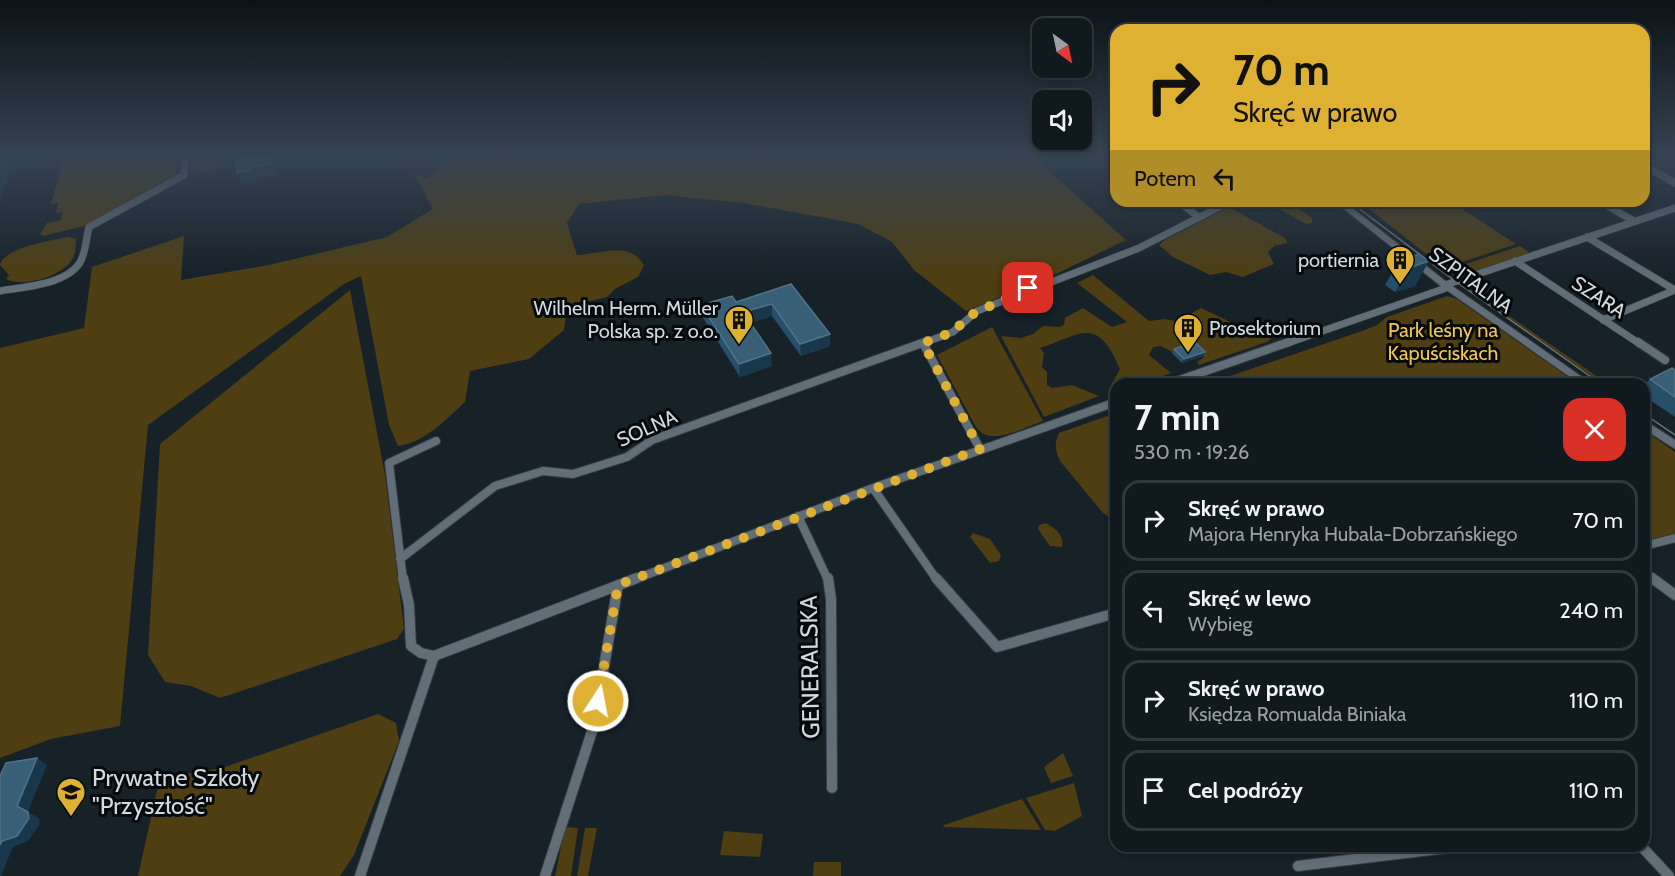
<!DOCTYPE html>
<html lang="pl">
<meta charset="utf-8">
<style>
:root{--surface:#10191e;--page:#1e262b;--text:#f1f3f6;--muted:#9ca0a4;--line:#30383c}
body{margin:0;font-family:Cabin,sans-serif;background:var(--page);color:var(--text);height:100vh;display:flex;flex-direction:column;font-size:22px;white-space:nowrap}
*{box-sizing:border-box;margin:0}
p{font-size:20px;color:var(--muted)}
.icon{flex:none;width:33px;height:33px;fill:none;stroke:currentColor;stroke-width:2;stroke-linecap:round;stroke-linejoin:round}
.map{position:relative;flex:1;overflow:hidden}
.sheet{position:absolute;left:1110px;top:378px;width:540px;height:474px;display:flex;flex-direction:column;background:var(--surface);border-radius:18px;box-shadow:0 3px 9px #0003,0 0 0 2px var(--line)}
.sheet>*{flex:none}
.top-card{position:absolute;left:1110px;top:24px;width:540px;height:183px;border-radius:18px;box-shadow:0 3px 9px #0003,0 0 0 2px var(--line);background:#deb133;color:#111;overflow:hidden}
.needle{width:39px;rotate:147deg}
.fabs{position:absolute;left:1032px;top:18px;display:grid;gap:12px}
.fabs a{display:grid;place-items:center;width:60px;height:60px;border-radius:12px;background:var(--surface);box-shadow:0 3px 9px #0003,0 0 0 2px var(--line);font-size:30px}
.pin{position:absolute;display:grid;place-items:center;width:51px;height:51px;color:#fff;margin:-26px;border-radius:12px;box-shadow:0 3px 9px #0006}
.me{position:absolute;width:66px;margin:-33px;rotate:11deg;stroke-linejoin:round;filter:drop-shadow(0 0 4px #0008)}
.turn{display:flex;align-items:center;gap:21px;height:126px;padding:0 24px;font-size:27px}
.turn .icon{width:78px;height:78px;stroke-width:2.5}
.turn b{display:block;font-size:42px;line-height:51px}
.then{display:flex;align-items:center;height:57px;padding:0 24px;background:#0003;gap:12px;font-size:22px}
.round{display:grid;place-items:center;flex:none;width:63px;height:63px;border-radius:18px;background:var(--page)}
.head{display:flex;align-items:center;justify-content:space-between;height:102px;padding:0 24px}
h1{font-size:36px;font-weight:700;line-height:45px}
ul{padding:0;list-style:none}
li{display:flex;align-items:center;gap:18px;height:81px;margin:0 12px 9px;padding:0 12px;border:3px solid var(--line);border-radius:18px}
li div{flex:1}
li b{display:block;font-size:22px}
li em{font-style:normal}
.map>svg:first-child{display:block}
</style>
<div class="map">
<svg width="1675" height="876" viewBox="0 0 1675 876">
<rect width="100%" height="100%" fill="#162128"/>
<path fill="#4f3e11" d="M65,155h110v17l4,-1 2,-16 -1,16 -92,54 -45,11 -3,-2 7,-11 14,-3 1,-8 -6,1 2,-10 -7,1z
M453,155h578l95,85 -72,35 -88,36 -52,-41 -22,-28 -34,-18 -114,-21 -80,-8 -85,9 -12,19 10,32c24,-1 52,-15 67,10l-6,12 -23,12 -8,8 -33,8 -8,10 -2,15 -35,29 -59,12 -5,31c-20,18 -39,40 -67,44l-9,-21 -28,-149 -17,8 -196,141 -28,301 -69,13 -51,19v-410l84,-20 8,-61 92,-31 -3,44 88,-15 118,-28 46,-28 -20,-37 14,7z
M215,157l1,10 -5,2 5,1 -26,2 1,-10z
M1265,201h23l24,17v5l-6,1z
M1359,201h91l66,43 -72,24z
M1229,207l56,31 2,5 -13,3 -6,6 6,12 -31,13 -17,-5 -16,3 -37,-18 -14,-12 6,-5z
M68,237l8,2c0,8 0,15 -5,22 -11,16 -49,27 -65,18l3,-4 -9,-10c3,-17 52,-25 68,-28z
M1520,246l10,7 -70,23 -12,-6z
M1093,275l56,46 16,-2 19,4 8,-10 9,-5 40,19 29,-1 7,8 -10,8 -68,23 -2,-3 7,-5 -9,-12 -23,7 -11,-6 -8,1 -4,8 22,18 -29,11h-26v9l-8,-2 12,-22c-23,-54 -38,-35 -80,-21l4,5 -2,14 5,5v13l5,3 20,-3 27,11 -55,21 -43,-81 20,2 12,-4 10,-8 17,1 4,-2 1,-7 18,-10 29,19 15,-5 -50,-39z
M1464,282l4,3 -1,2 141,97h-5l-144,-101z
M350,290l35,185 19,154 -7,10 -177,59 -29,-12 -26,-4 -17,-27 12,-211z
M1447,296l10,3 121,85h-371l155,-53 15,-6 10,-8z
M992,327l51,94c-19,6 -53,27 -67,6l-39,-72z
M1116,413v108l-13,-8 -43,-52c-5,-11 -6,-17 -1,-28z
M1644,430l31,22v82l-31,8z
M1046,523c9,5 19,13 16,24l-12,-1 -12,-17 1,-4z
M973,533l17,6 11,16 -2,6 -9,2 -20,-26z
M378,714l18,9 3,18 -45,114 -14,21h-202l19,-86 15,-14 50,-8z
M1063,753l10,23 -22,7 -7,-16z
M1074,783l8,33 -27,15 -10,-1 -19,-32z
M1022,799l19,31 -98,-3 1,-2z
M565,827l13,1 -7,48h-16z
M585,828h12l-9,48h-11z
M724,831l39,3 -3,23 -40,-2z
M814,862h27v14h-28z"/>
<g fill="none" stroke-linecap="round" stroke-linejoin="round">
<g stroke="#353c42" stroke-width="8">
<path id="minor-far2" d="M0,157l12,-2
M1644,165l31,18
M1177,201l22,16
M1599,201l35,20
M1587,237l88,53
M1515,261l125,83
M1445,285l230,-77
M0,291c23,-4 64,-6 79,-27 7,-10 7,-26 10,-37l95,-52 2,-20
M1603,320l72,-30
M921,344l32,-12 24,-21 162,-63 92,-47
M1285,344l164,-57"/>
</g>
<g stroke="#353c42" stroke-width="10">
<path id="minor-far1" d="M1638,342l27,18
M923,343l57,106
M1168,384l121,-42
M873,488l64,92
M798,516l30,64
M1644,546l31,-8
M400,559l95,-73 48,-15 30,3 54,-17 25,-17 273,-98
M1644,572l11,8
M403,580l-14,-117 47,-22
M633,580l240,-92 243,-86"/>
</g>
<g stroke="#353c42" stroke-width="12">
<path id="minor" d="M828,578l3,21 1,189
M936,578l61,69 119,-34
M1652,578l23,17
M434,656l203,-78
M1641,846l28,30
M1298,866l166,-20
M360,876l74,-220 -13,-3 -10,-7 -2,-41 -6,-27
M545,876l49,-151 24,-140"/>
</g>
<g stroke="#353c42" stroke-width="2">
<path id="tertiary" d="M1334,201h9l105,82 144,101h-12l-138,-97z
M1644,420l31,20v9l-31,-20z"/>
</g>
<use href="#minor-far2" stroke="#616e77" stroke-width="7"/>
<use href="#minor-far1" stroke="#616e77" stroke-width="8"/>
<use href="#minor" stroke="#616e77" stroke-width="10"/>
<use href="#tertiary" fill="#616e77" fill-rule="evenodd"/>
<path stroke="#6c767c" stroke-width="1.5" d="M1349,201l106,80 146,103
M1644,414l31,21"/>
</g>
<path fill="#26506a" d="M1399,261h30l-14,25 -20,6 -10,-7z
M791,284l39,50v12l-29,10 -29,-40 -22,7 22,43 -32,11 -37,-59 -2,-13 35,-3z
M1174,349l31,3 -2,4 -21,7 -10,-10z
M1675,370v47l-31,-21v-11l6,-6z"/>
<path fill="#18374a" d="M0,155l11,13 -11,34z
M270,155h5l1,20 -18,4v3l-15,3 -6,-12 15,-6z
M1429,261l-14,25 -20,6 14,-24z
M772,304v12l-28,9 -1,-13z
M830,334v12l-29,10 -1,-12z
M1205,352l-2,4 -21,7 2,-4z
M771,353l1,13 -32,11 -1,-13z
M37,758l10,7 -19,47 11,6 1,6 -12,17 -15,6 -12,29h-1v-31l17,-39z"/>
<path fill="#385f76" stroke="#507287" stroke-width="1.5" d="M236,155h34v9l-18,3 -1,3 -14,3z
M1419,254l10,7 -20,7 -10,-7z
M791,284l39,50 -30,10 -28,-40 -29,8 28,41 -32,11 -38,-59 31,-9 4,6z
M1195,342l10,10 -21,7 -10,-10z
M1672,368l3,2v27l-25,-18z
M37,758l-20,48 11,6 1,6 -12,18 -15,5 -2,4v-69l6,-13z"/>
<linearGradient id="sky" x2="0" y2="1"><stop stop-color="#0c1216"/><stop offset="0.56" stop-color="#364353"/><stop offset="1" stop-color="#364353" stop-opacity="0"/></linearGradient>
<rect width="1675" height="278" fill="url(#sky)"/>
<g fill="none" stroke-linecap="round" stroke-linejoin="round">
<path stroke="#deb133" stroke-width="10" stroke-dasharray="0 18" d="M598,701l20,-116 362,-136 -57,-106 30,-11 16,-16 59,-28"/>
</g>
<defs>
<g id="building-pin" transform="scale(1.5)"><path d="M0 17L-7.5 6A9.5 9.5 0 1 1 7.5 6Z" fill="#deb133" stroke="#060a0d"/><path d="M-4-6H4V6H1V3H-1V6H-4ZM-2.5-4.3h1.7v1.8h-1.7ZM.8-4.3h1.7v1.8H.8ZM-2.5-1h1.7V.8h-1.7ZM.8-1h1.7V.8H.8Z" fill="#111"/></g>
<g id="school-pin" transform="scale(1.5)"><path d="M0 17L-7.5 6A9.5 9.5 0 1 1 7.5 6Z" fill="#deb133" stroke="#060a0d"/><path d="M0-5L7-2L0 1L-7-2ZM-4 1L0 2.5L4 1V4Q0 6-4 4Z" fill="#111"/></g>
</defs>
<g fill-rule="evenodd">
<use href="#building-pin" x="1400" y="260"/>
<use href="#building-pin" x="739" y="320"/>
<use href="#building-pin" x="1188" y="328"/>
<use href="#school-pin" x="71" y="792"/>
</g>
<g text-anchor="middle" stroke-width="6" stroke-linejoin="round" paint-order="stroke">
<g font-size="20" fill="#d2d9df" stroke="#060a0d" text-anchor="end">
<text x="1379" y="267">portiernia</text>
<text x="718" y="315">Wilhelm Herm. Müller<tspan x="718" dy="23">Polska sp. z o.o.</tspan></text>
<text x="1209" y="335" text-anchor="start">Prosektorium</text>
</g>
<g font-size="20" fill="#d2d9df" stroke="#060a0d">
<text transform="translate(1471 280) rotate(36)" y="7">SZPITALNA</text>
<text transform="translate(1599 297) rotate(33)" y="7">SZARA</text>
<text transform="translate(647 428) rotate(-24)" y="7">SOLNA</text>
</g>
<g font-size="20" fill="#f4c751" stroke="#060a0d">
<text x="1443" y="337">Park leśny na<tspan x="1443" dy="23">Kapuściskach</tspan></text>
</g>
<g font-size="24" fill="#d2d9df" stroke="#060a0d">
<text transform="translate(810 667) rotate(-91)" y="8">GENERALSKA</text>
</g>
<g font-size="24" fill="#d2d9df" stroke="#060a0d" text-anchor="start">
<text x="92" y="786">Prywatne Szkoły<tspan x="92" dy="28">"Przyszłość"</tspan></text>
</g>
</g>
</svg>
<div class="fabs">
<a><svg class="needle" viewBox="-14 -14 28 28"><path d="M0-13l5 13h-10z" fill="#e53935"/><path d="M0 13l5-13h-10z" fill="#9ca0a4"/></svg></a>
<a><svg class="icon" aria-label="sound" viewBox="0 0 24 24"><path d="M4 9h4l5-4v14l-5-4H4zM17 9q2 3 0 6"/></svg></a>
</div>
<div class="pin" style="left:1028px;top:288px;background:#d93025"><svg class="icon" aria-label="arrive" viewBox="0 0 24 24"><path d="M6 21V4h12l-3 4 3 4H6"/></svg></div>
<svg class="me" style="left:598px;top:701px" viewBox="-20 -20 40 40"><circle r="17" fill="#deb133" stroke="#fff" stroke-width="3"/><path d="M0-11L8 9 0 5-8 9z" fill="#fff"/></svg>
<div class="top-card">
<div class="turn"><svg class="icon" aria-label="right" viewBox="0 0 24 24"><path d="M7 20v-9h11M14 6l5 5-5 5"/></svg><div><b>70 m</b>Skręć w prawo</div></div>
<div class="then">Potem<svg class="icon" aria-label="left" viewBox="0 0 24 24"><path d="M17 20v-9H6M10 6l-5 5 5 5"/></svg></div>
</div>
<section class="sheet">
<div class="head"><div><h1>7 min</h1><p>530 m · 19:26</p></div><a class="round" style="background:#d93025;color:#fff"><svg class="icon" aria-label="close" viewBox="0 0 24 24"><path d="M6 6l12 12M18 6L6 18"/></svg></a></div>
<ul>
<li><svg class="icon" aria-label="right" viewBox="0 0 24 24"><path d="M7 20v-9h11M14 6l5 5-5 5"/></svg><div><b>Skręć w prawo</b><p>Majora Henryka Hubala-Dobrzańskiego</p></div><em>70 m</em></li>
<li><svg class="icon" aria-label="left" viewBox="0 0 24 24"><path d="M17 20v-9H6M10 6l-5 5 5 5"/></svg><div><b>Skręć w lewo</b><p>Wybieg</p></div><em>240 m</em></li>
<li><svg class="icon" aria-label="right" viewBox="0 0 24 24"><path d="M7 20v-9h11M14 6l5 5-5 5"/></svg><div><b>Skręć w prawo</b><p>Księdza Romualda Biniaka</p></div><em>110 m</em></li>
<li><svg class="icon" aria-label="arrive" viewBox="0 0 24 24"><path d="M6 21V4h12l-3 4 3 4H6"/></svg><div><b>Cel podróży</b></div><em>110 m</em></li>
</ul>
</section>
</div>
